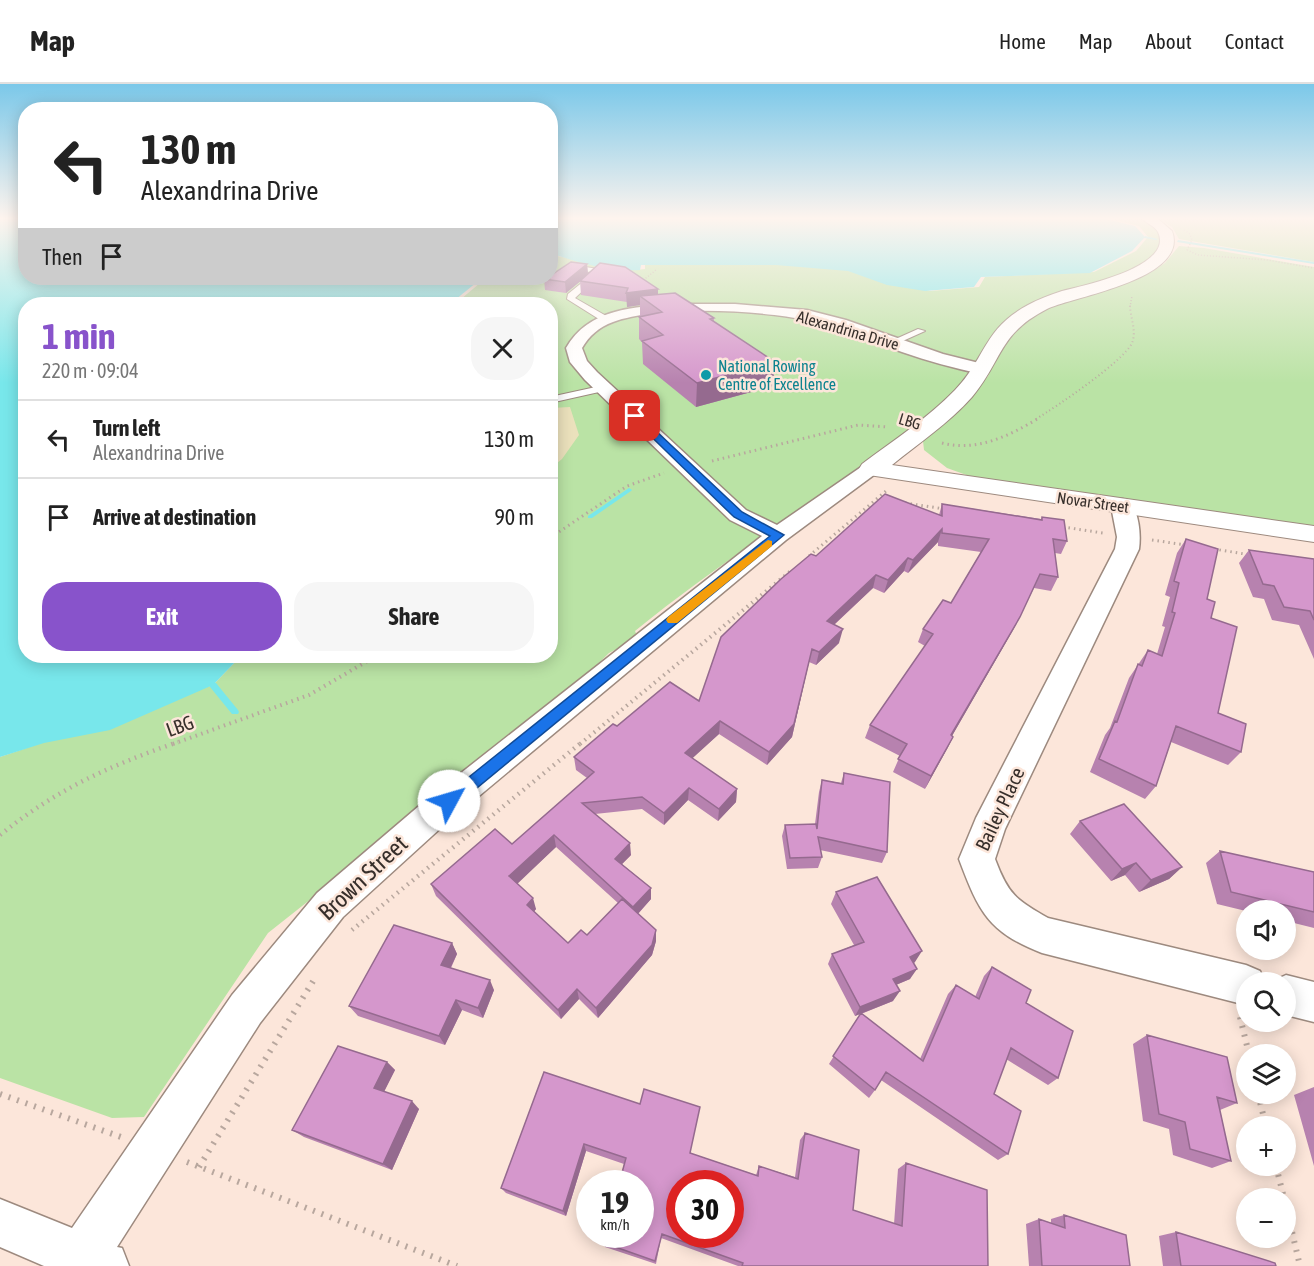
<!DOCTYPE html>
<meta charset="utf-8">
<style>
:root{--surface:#fff;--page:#f6f6f6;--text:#222;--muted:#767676;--line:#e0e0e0;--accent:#8853cb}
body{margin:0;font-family:"Asap Condensed",sans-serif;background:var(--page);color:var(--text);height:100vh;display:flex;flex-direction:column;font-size:22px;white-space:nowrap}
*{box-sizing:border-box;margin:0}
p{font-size:20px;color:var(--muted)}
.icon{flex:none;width:33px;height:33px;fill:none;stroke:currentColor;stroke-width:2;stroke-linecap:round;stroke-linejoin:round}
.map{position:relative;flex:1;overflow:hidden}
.drawer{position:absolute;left:18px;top:213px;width:540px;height:366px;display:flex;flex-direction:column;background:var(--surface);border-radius:24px;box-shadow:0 3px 15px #0003}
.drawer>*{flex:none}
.hud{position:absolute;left:18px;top:18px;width:540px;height:183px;border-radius:24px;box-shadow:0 3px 15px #0003;background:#fff;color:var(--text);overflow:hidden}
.buttons{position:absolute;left:1236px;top:816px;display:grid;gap:12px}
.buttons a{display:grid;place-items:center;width:60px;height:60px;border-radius:50%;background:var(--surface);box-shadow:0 3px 15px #0003;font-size:30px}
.speed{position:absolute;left:576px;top:1086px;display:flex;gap:12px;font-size:30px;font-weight:700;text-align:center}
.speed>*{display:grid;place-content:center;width:78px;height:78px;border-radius:50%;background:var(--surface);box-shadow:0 3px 15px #0003;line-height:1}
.speed small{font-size:15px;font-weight:400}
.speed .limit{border:9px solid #d22;background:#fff;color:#111}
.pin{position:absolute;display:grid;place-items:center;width:51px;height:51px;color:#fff;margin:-26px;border-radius:12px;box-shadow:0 3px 9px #0006}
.me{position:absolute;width:66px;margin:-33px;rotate:51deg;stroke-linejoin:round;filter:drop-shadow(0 0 4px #0008)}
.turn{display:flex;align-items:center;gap:21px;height:126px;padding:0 24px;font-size:27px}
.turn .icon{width:78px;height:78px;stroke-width:2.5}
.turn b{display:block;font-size:42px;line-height:51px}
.then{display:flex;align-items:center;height:57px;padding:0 24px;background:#0003;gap:12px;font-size:22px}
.round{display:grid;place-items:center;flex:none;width:63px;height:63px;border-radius:24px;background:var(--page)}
.summary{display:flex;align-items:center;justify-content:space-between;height:102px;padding:0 24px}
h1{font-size:36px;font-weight:700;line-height:45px;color:var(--accent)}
.action{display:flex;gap:12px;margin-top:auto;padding:12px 24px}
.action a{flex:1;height:69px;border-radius:24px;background:var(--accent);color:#fff;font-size:24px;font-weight:700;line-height:69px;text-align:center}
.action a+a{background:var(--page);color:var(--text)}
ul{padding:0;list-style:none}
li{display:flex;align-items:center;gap:18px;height:78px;padding:0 24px;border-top:2px solid var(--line)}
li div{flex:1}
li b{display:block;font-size:22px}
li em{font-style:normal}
header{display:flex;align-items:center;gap:36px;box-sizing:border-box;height:84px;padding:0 30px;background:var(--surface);border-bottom:2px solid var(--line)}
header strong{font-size:28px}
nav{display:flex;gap:33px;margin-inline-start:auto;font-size:21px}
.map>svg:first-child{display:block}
</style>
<header>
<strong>Map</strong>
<nav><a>Home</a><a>Map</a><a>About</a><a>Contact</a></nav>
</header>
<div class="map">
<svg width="1314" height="1182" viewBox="0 0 1314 1182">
<rect width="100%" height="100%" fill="#fce6da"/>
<path fill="#bae3a5" d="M1107,134h37l12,7c3,10 6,17 0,26 -18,32 -108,40 -139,62 -29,20 -32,44 -53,68 -11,13 -26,25 -40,36 -92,77 -196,138 -289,214l3,7 -29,15 -53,52 -288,228 -124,184 -32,1 -112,-40v-321l213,-72 28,-29h309v-212l10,-18c-16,-20 -9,-93 -10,-122h-95l31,-26h64l1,-23 84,15 10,-1v-5h134l70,5 81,22 49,-4 6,-10 109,-5 42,-21 12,-14 -9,-11z
M1157,134h157v44l-135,-23 -7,-12z
M1179,162l25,2 110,19v259l-342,-49 -25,-9 -23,-18 -1,-9 44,-39 21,-26 11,-24 23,-28 22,-15 89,-28 20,-10 12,-8z"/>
<path fill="#ebe1bc" d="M570,323l9,28 -17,24 -11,9v-31l5,-10 -5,-8v-11z"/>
<path fill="#78e7eb" d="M0,134h25l1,60h456l-32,26h-424v352h215l-28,29 -103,45 -66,13 -44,14z
M551,134h551l33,8 10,11 -13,14 -42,22 -109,4 -7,10 -49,4 -38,-6 -39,-14 -72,-6h-135l-1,5c-18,1 -40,-2 -57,-7 -11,-2 -21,-7 -32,-9z"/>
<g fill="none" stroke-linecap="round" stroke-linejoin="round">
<path fill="#78e7eb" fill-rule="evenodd" d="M1145,152l13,3 -2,1 -12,-2z
M1178,156l136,22v2l-137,-22z
M629,404l3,2 -1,1 -39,27h-4v-2z
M550,445l3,1v2l-3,1z
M213,598l3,1 22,27 1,2 -1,2h-6l-22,-27 -1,-2z"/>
<g stroke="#9d8a7f" stroke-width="2">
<path id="lane" d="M572,181l33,5 -30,28 33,19v4h-6l-35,-22 1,-5 27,-22 -30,-1v-4z
M918,245l7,2 -29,13 -7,-2z
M605,301l5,3 -2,2 -58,13v-6z"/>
</g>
<g stroke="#9d8a7f" stroke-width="3">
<path id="street" d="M676,220h59l72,6 39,10 97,34 44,11 3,4 -3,4 -6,1c-27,-6 -53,-13 -79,-22 -31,-11 -62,-26 -95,-32 -50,-10 -146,-15 -194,2 -14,5 -24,14 -31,26l5,13 10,11 149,138 31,15 87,-60 7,-2 7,2 4,4 -96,71 -343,286 -100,91 -83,106 -143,224 5,1 7,18h-85l-44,-19v-48l72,29 160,-233 85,-102 102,-87 343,-270 -32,-16 -145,-140 -15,-18 -4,-14c23,-40 68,-41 110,-44z
M1122,415l8,2c9,13 11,33 9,48l-134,280 -10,30c13,35 21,41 53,59l198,47 14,6 5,11h-19v23l-204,-52c-54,-21 -63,-41 -83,-94l17,-41 139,-269 2,-12 -6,-31 3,-5z
M1286,891l28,7v40l-28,-7v-33h-15z"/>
</g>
<g stroke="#9d8a7f" stroke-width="2">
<path id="secondary" d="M1141,134h16l15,13c18,48 -97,65 -125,78 -49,25 -44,51 -75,88 -23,26 -53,46 -80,68l422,61v16l-452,-68 -3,-5 3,-5c32,-24 66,-46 93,-74 31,-32 28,-61 73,-85 11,-6 22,-10 34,-14 19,-5 113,-24 96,-59 -3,-6 -12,-9 -17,-14z"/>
</g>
<path stroke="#b8a79e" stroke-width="1.5" stroke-dasharray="1 2" stroke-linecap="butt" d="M1184,146l6,4 2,6 -5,10
M1187,166l11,5 69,5 47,8
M641,198l15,-12
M1130,223l2,-11"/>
<path stroke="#b8a79e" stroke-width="2" stroke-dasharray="1 3" stroke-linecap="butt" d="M1036,335c20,-12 88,-58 96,-76 5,-12 -2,-26 -2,-38"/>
<path stroke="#b8a79e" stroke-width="3" stroke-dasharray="1.5 4" stroke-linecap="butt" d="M942,359c35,9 67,-7 97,-25
M712,377l146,-36 31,2
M905,419l40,6
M1063,443l40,6
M550,454l77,-52 37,-13
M1152,456l34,5
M1214,465l37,6
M809,472l77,-65"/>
<path stroke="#b8a79e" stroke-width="4" stroke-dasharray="1.5 4.5" stroke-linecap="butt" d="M173,660l136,-49 67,-39
M580,660l212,-174"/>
<path stroke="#b8a79e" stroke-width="4.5" stroke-dasharray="1.5 5" stroke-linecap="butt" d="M0,751c57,-46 109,-69 178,-93
M352,846l230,-188"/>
<path stroke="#b8a79e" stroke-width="6" stroke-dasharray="2 7" stroke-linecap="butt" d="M1240,933l9,37
M0,1010l121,43
M1258,1010l8,32
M187,1078l270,104
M1276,1082l8,32
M199,1083l116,-189
M1286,1122l14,60"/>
<use href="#lane" fill="#fff" fill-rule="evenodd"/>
<use href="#street" fill="#fff" fill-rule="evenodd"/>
<use href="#secondary" fill="#fff" fill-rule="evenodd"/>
</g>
<path fill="#b782af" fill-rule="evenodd" d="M587,180l1,11 70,14v5l56,24v4l61,40 -2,24 -77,21 -53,-43 -1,-22 -3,-3v-22h1v-12l-13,2v-5l-46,-7 -1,-14 3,-2 -17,14 -21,-3 -1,-11z
M942,420l99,15 1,-2 25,24 -6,13 -6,-1 3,24 -7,14 -17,-3 -21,42 -61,106 1,1 -6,12 -22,40 -32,-17 7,-16 -35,-18 5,-13 55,-79 -7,-4 5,-13 28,-26 30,-51 -43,-6v-4l-30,31 -4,-2 -20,22 -11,-5 -39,37 5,18 -23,22 -7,-3 -17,75 -25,28 -48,-31 -27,24 45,31 -1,13 -18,19 -30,-21 -24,25 -22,-16 -47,5 36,41 -9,9 29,24v11l-13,15 18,27 -4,14 -54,63 -19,-19 -18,20 -125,-123 -5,-12 81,-40 75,-66 -11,-8 -2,-13 43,-31 82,-25 117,-145 123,-41zM556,763l62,56 -31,32 -19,8 -34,-31 2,-3 -19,-26z
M1186,455l21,60 4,19 7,95 23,39 -13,13 -57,-23 -15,44 -11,13 -55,-27 15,-37 5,-7 19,-50 19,-28 9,4 8,-27 -3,-1 8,-29 -5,-2 12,-42z
M1249,466l65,9v100l-15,-34 -27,-5 -8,-21 -11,-2 -14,-34z
M844,689l43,79 -5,11 -62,-13 2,7 -4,11 -31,1 -5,-33 3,-11 30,-1 4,-32 3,-12 19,3z
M1080,737l102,46 -13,12 -30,13 -14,-17 -14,6 -41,-47z
M1220,767l94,21v56l-28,-7v-11l-40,1 -29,-7 -11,-41z
M836,808l79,70 -1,1 -4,16 -14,6 -3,16 -32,13 59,45 28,-65 8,-9 19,12 9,-21 8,-9 34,36 32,75 -10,7 -42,-26 -12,35 14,60 -10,6 -117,-80 -6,10 -6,8 -40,-34 31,-50 -5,2 -27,-52 4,-10 22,-9 -23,-41z
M452,859l5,11 -6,14 43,22 -11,28 -21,-8 -17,35 -87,-29 -9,-10z
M1147,951l90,68 -17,7 11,51 -19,7 -39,-13 -4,-26 -26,-8 -10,-77z
M387,978l8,8 -11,21 35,18 -27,61 -88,-33 -12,-7z
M544,988l146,81 66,22 3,-9 36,11 5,-37 5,-7 48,77 41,14 4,-55 8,-6 82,103h-250l-77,-28 -5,26 -51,-17 -1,-4 20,-79 -38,-13 -20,65 -60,-23 -5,-5z
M1314,1003v79l-20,-71z
M1064,1131l66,51h-101l-3,-42 13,-5 12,4v-4z
M1176,1148l100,34h-113l-4,-30z"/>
<path fill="#956a8f" d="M587,180l1,11 -22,18 -1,-11z
M658,205v14l-18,-7v9l-13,2 -1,-14z
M775,278l-2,24 -77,21 1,-24z
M942,445l-4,13 -30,31 5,-13z
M908,474l-4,13 -20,22 4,-13z
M876,491l-3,13 -49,46 3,-13z
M1020,533l-7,13 -68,118 6,-13z
M843,545l-4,14 -23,22 3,-13z
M812,565l-20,88 -25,28 2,-13z
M720,637l-1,13 -35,32 1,-13z
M953,653l-6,12 -22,40 6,-13z
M689,704l-1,12 -24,25v-12z
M737,705l-1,13 -18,19 1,-12z
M554,751l2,12 -43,41 -4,-12z
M630,759l1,12 -15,15 -1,-11z
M1136,779l-11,12 -14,6 11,-12z
M1182,783l-13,12 -30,13 12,-12z
M651,804v11l-17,19 -1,-11z
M533,814l3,11 -6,7 -3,-11z
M656,846v11l-4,14 -54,63 -2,-10z
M452,859l5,11 -10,21 -6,-10z
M922,867l-7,11 -12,6 7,-11z
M917,885l-7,10 -24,10 7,-10z
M490,896l4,10 -11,28 -5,-10z
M577,905l2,10 -18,20 -3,-9z
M900,907l-7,10 -38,15 5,-9z
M456,916l6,10 -17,35 -6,-9z
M387,978l8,8 -13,26 -8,-8z
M412,1017l7,8 -27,61 -9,-6z
M584,1060l2,7 -20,65 -3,-5z"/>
<path fill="#d597cc" stroke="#956a8f" stroke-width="1.5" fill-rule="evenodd" d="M571,178l16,2 -22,18 -21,-3 3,-1h3v-2z
M600,179l25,4 33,22 -32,4 2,-5 -48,-7z
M675,209l39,25 -4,1 65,43 -78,21 -55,-42 21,-6 -24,-18 23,-5 -22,-16z
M885,410l57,22v-12l100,16v-3l22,3 3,21 -14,-2 5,38 -18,-3 -20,43 -69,118 2,2 -22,39 -33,-17 9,-15 -37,-19 63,-91 -10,-5 20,-29 8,3 38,-64 -47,-6v-4l-29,31 -5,-2 -20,22 -12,-5 -49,46 16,8 -24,23 -7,-3 -18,75 -25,28 -49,-31 -35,32 52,36 -18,20 -30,-21 -25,25 -22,-16 -60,6 48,40 -15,16 36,29 -18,19 -79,-72 -45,41 24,22 -6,7 41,38 13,-13 6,5 35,-36 34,31 -4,15 -56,63 -19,-19 -19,21 -127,-126 64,-55 17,15 82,-72 -20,-15 39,-33 4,2 53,-44 29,19 22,-64 60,-58 30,-25 5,2z
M1186,455l32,10 -11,50 8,3 -4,16 26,9 -19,86 28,11 -5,28 -65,-26 -20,60 -57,-27 16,-38 2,1 21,-58 4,2 6,-16 14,6 13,-43 -3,-1 7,-29 -5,-2z
M1249,466l65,9v61l-4,-9 -26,-4 -10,-21 -11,-2z
M844,689l46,9 -3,70 -69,-15 4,20 -32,1 -5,-33 31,-1 1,5 5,-49 21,4z
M1124,720l58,63 -31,13 -15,-17 -14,6 -42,-48z
M1220,767l94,21v40l-83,-20z
M877,793l45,74 -12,6 7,12 -24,10 7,12 -40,16 -28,-53 32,-12 -28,-50z
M394,841l58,18 -11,22 49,15 -12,28 -22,-8 -17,36 -90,-30z
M992,883l39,23 -5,13 47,28 -15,47 -47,-30 -17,46 27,17 -13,43 -122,-82 -11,18 -42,-34 28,-43 62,48 33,-76 23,14z
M1147,951l80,22 10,46 -20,-6 14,64 -41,-12 -5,-27 -26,-8z
M338,962l49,16 -13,26 38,13 -29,63 -91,-34z
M544,988l96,32 4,-15 56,18 -10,46 68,23 1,-10 39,13 7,-46 54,17 -6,60 49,16 4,-63 81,27 1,76h-246l1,-3 -81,-29 -7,27 -51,-18 2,-9h34v-50h-21l7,-26 -42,-14 -21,67 -62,-23zM680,1100h50v50h-50z
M1064,1131l62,20 4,31h-88l-3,-47 26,9z
M1176,1148l99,31 1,3h-95z"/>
<linearGradient id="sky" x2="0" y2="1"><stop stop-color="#7bc8e9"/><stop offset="0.45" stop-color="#fef4ee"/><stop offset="1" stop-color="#fef4ee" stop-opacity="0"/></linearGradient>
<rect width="1314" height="299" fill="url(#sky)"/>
<path fill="#1a73e8" stroke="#114b97" stroke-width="1.5" d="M632,330h6l104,98 42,23 -329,271 -6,2 -5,-2 -3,-5 3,-4 326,-261 -36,-19 -102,-99z"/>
<path fill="#f59e0b" d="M768,456l4,1v5l-95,77h-9l-2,-3 2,-3z"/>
<circle fill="#0f9aa8" stroke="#fce6da" stroke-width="2" cx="706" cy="291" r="6"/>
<g text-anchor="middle" stroke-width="5" stroke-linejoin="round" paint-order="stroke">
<g font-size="16" fill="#372f2b" stroke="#fce6da">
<text transform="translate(848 246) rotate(16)" y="6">Alexandrina Drive</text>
<text transform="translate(910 337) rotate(17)" y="6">LBG</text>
<text transform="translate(1093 418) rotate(8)" y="6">Novar Street</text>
</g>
<g font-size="16" fill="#0d838f" stroke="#fce6da" text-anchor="start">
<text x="718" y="288">National Rowing<tspan x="718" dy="18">Centre of Excellence</tspan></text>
</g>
<g font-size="20" fill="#372f2b" stroke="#fce6da">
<text transform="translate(180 642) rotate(-20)" y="7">LBG</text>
<text transform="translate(1000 725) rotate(-65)" y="7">Bailey Place</text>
</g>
<g font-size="24" fill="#372f2b" stroke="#fce6da">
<text transform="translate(363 794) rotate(-43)" y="8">Brown Street</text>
</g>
</g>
</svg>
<div class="buttons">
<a><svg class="icon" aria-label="sound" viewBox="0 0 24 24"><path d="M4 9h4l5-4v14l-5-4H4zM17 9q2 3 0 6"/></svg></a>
<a><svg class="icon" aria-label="search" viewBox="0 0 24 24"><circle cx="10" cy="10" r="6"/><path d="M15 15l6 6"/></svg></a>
<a><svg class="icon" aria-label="layers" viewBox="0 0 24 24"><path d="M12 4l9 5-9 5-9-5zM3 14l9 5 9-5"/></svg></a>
<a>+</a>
<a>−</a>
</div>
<div class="speed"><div>19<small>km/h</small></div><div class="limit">30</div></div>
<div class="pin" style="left:635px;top:332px;background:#d93025"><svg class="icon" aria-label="arrive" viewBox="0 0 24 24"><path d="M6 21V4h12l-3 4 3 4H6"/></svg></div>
<svg class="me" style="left:449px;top:717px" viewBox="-20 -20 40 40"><circle r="19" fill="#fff"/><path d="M0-13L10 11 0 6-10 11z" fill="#1a73e8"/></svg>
<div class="hud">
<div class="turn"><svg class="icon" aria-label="left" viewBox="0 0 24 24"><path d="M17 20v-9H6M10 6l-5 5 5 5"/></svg><div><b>130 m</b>Alexandrina Drive</div></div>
<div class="then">Then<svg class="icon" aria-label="arrive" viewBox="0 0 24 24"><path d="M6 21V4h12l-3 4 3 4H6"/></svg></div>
</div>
<section class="drawer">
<div class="summary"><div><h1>1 min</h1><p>220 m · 09:04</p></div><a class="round"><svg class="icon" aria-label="close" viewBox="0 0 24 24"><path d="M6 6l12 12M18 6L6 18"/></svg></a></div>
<ul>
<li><svg class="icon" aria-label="left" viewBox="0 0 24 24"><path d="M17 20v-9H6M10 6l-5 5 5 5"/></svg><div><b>Turn left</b><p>Alexandrina Drive</p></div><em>130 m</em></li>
<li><svg class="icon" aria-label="arrive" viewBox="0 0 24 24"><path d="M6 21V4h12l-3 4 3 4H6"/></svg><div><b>Arrive at destination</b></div><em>90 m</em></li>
</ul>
<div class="action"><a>Exit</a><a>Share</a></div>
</section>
</div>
